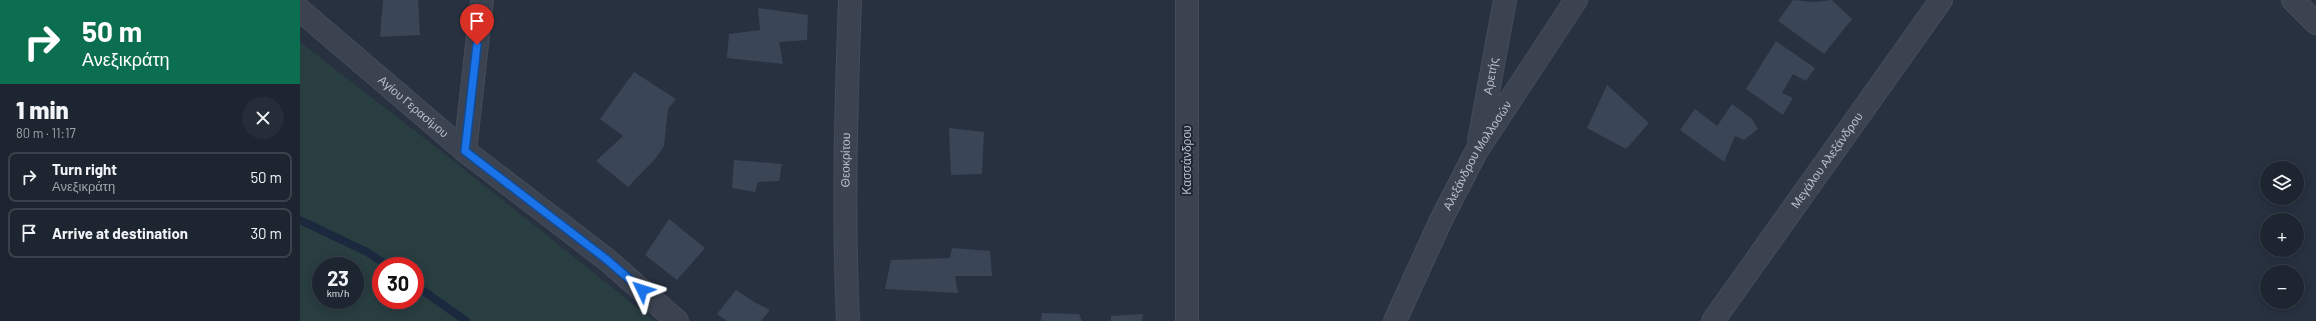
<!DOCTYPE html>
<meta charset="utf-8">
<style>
:root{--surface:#1d2530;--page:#252d38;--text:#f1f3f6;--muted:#a0a5ab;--line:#3b424c}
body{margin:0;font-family:Barlow,sans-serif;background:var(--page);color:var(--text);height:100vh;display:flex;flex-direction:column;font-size:15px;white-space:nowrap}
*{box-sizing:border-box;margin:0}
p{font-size:13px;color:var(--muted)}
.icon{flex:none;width:22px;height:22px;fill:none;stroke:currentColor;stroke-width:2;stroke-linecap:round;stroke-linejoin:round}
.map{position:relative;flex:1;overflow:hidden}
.panel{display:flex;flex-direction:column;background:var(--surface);width:300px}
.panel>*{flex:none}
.top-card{background:#0b6e4f;color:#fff;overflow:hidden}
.fabs{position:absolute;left:1960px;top:161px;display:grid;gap:8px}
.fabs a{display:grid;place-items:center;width:44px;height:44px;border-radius:50%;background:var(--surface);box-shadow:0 2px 10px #0003,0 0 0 1px var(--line);font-size:20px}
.speed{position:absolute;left:12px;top:257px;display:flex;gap:8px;font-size:20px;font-weight:700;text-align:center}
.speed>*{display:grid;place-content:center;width:52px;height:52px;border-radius:50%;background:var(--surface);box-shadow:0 2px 10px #0003,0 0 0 1px var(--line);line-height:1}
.speed small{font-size:10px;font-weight:400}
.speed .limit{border:6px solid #d22;background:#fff;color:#111}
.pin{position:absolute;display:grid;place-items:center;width:34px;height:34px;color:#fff;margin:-41px -17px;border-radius:50% 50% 50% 0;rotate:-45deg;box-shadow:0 0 4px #0007}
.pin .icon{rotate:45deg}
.me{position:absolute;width:44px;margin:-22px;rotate:311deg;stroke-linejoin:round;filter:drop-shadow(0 0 3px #0008)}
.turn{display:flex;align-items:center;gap:14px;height:84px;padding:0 16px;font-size:18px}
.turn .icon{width:52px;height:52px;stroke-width:2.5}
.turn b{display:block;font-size:28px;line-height:34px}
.round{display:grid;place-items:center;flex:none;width:42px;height:42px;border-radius:21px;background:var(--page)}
.summary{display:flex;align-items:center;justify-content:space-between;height:68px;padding:0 16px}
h1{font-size:24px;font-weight:800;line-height:30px}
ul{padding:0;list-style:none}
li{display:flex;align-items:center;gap:12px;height:50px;margin:0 8px 6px;padding:0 8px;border:2px solid var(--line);border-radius:8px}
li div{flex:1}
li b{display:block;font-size:15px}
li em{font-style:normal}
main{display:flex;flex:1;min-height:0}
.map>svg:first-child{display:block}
</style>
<main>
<section class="panel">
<div class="top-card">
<div class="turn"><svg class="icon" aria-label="right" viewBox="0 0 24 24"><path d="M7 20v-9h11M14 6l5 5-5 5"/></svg><div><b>50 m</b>Ανεξικράτη</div></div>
</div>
<div class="summary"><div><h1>1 min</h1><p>80 m · 11:17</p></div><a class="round"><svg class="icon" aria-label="close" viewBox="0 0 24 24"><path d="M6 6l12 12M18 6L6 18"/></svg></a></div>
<ul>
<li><svg class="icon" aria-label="right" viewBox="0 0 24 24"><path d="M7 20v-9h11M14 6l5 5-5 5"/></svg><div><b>Turn right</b><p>Ανεξικράτη</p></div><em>50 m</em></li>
<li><svg class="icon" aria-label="arrive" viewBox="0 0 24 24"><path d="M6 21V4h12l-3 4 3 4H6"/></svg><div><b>Arrive at destination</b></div><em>30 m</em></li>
</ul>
</section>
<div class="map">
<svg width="2016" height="321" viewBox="0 0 2016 321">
<rect width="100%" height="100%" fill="#273140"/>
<path fill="#293e41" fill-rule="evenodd" d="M0,42l150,116 204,163h-354zM21,266h34v34h-34zM81,266h34v34h-34z"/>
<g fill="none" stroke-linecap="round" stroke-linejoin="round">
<path stroke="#1b283e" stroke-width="8" d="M0,220l67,32 21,14
M115,285l51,36"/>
</g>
<path fill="#3a4556" d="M83,0h35l2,35 -40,2z
M1493,0l21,2 18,-2 20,19 -28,35 -46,-33z
M458,8l50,7 -1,25 -28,2 4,22 -56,-6 2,-24 31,-4z
M1476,41l39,27 -9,13 -13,-7 -11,19 11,5 -10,17 -37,-26z
M334,72l42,27 -8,10 -4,37 -9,13 -27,28 -32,-26 27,-25 -23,-17z
M1307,85l42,38 -23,26 -39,-21z
M1432,104l20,15 6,10 -14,11 -9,-4 -11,26 -44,-32 15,-21 22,17z
M649,128l35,4 -2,42 -31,1z
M434,160l48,4 -3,17 -21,1 -3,10 -23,-4z
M369,219l36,29 -28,32 -32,-25z
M652,248l38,3 2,25h-37l3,17 -73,-4 6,-29 59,-2z
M436,290l18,12 16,8 -9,11h-34l-10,-7z
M742,313l37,1 3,7h-41z
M843,314l-1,7h-31v-5z"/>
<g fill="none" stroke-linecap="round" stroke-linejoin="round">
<g stroke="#454c59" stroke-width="24">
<g id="minor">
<path d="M887,0v321"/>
<path d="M1993,0l23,23"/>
<path id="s1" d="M0,10l165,141 141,108 71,62"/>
<path id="s2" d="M1179,141l26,-141"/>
<path d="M165,151l17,-151"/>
<path id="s3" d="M548,321c-5,-107 -2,-214 2,-321"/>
<path id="s4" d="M1095,321l46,-101 35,-68 100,-152"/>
<path id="s5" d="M1413,321l228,-321"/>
</g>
</g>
<use href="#minor" stroke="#3c4350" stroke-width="22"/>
</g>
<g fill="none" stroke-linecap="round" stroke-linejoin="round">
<g stroke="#114b97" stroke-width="10">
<path id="route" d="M177,45l-12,106 141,108 36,31"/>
</g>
<use href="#route" stroke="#1a73e8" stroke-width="7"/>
</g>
<g text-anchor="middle" stroke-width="4" stroke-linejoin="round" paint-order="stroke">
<g font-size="12" fill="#b8bfca" stroke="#202835">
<text dy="4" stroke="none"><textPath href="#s2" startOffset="66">Αρετής</textPath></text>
<text dy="4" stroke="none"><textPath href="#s1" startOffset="149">Αγίου Γερασίμου</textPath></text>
<text dy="4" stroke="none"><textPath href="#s4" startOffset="185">Αλεξάνδρου Μολλοσών</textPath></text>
<text dy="4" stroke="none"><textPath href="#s3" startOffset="161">Θεοκρίτου</textPath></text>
<text transform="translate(887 160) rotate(-90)" y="4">Κασσάνδρου</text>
<text dy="4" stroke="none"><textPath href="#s5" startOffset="197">Μεγάλου Αλεξάνδρου</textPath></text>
</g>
</g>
</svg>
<div class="fabs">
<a><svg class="icon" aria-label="layers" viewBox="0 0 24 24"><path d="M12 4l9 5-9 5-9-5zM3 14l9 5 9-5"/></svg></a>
<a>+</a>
<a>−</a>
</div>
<div class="speed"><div>23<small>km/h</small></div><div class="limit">30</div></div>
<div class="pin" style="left:177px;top:45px;background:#d93025"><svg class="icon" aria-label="arrive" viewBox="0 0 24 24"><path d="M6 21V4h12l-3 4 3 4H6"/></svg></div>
<svg class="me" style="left:342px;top:290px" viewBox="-20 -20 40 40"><path d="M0-17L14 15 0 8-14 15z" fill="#1a73e8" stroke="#fff" stroke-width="4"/></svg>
</div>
</main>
